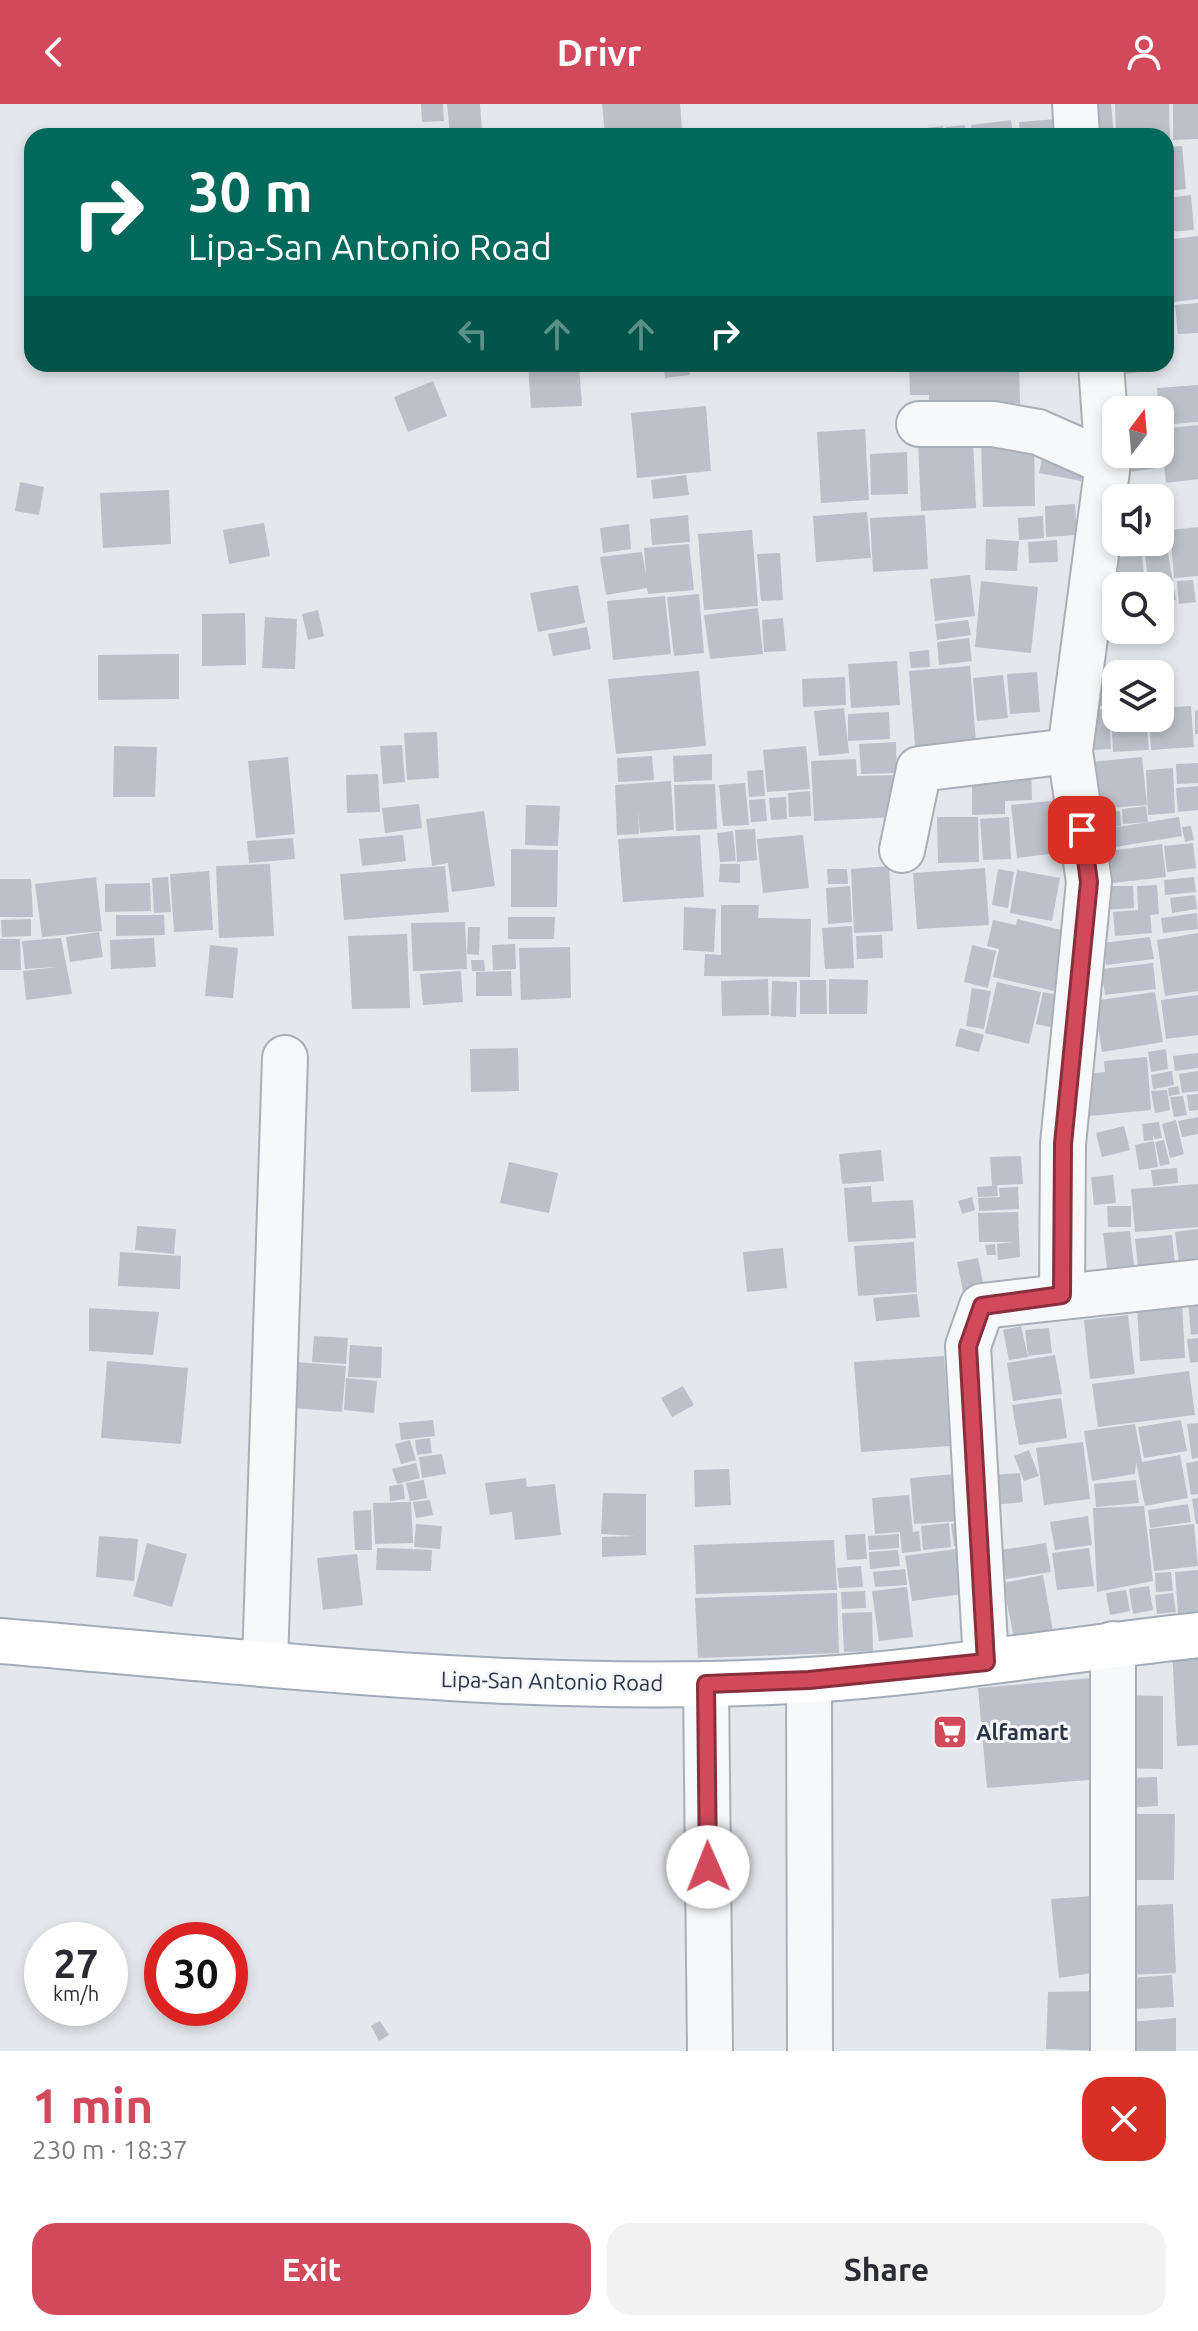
<!DOCTYPE html>
<meta charset="utf-8">
<style>
:root{--surface:#fff;--page:#f2f2f3;--text:#2b2b33;--muted:#7c7c81;--accent:#d1495b}
body{margin:0;font-family:Ubuntu,sans-serif;background:var(--page);color:var(--text);height:100vh;display:flex;flex-direction:column;font-size:30px;white-space:nowrap}
*{box-sizing:border-box;margin:0}
p{font-size:26px;color:var(--muted)}
.icon{flex:none;width:44px;height:44px;fill:none;stroke:currentColor;stroke-width:2;stroke-linecap:round;stroke-linejoin:round}
.map{position:relative;height:1947px;overflow:hidden}
.drawer{display:flex;flex-direction:column;background:var(--surface);flex:1}
.drawer>*{flex:none}
.banner{position:absolute;left:24px;top:24px;width:1150px;height:244px;border-radius:24px;box-shadow:0 4px 12px #0003;background:#00695c;color:#fff;overflow:hidden}
.needle{width:52px;rotate:16deg}
.controls{position:absolute;left:1102px;top:292px;display:grid;gap:16px}
.controls a{display:grid;place-items:center;width:72px;height:72px;border-radius:16px;background:var(--surface);box-shadow:0 4px 12px #0003;font-size:40px}
.speed{position:absolute;left:24px;top:1818px;display:flex;gap:16px;font-size:40px;font-weight:700;text-align:center}
.speed>*{display:grid;place-content:center;width:104px;height:104px;border-radius:50%;background:var(--surface);box-shadow:0 4px 12px #0003;line-height:1}
.speed small{font-size:20px;font-weight:400}
.speed .limit{border:12px solid #d22;background:#fff;color:#111}
.pin{position:absolute;display:grid;place-items:center;width:68px;height:68px;color:#fff;margin:-34px;border-radius:16px;box-shadow:0 4px 12px #0006}
.me{position:absolute;width:88px;margin:-44px;rotate:359deg;stroke-linejoin:round;filter:drop-shadow(0 0 6px #0008)}
.turn{display:flex;align-items:center;gap:28px;height:168px;padding:0 32px;font-size:36px}
.turn .icon{width:104px;height:104px;stroke-width:2.5}
.turn b{display:block;font-size:56px;line-height:68px}
.lanes{display:flex;align-items:center;height:76px;padding:0 32px;background:#0003;justify-content:center;gap:40px;direction:ltr}
.lanes .off{opacity:.35}
.round{display:grid;place-items:center;flex:none;width:84px;height:84px;border-radius:24px;background:var(--page)}
.head{display:flex;align-items:center;justify-content:space-between;height:136px;padding:0 32px}
h1{font-size:48px;font-weight:600;line-height:60px;color:var(--accent)}
.button{display:flex;gap:16px;margin-top:auto;padding:16px 32px}
.button a{flex:1;height:92px;border-radius:24px;background:var(--accent);color:#fff;font-size:32px;font-weight:600;line-height:92px;text-align:center}
.button a+a{background:var(--page);color:var(--text)}
header{display:flex;justify-content:space-between;align-items:center;height:104px;padding:0 32px;background:var(--accent);color:#fff;font-size:36px;font-weight:600}
.map>svg:first-child{display:block}
</style>
<header><svg class="icon" aria-label="back" viewBox="0 0 24 24"><path d="M15 5l-7 7 7 7"/></svg>Drivr<svg class="icon" aria-label="person" viewBox="0 0 24 24"><circle cx="12" cy="8" r="4"/><path d="M4 21q1-7 8-7t8 7"/></svg></header>
<div class="map">
<svg width="1198" height="1947" viewBox="0 0 1198 1947">
<rect width="100%" height="100%" fill="#e4e7ec"/>
<path fill="#bbc0ca" d="M421,0h22l1,17 -22,1z
M447,0h33l2,28 -32,3z
M602,0h78l2,25 -77,6z
M1091,0h20l3,32h-20z
M1115,0h54l1,38h-4v-6h-50z
M1173,0h25v35l-25,1z
M1070,14l1,18h-51l-1,-14z
M1011,16l2,16h-41l-1,-11z
M965,21l1,11h-19l-1,-9z
M943,22l1,10h-44v-5z
M1182,42l4,43 -20,2v-44z
M1191,91l3,35 -28,2v-34z
M1198,132v63l-32,4v-63z
M1198,199v30l-20,1 -3,-29z
M528,260h51l3,42 -51,2z
M663,260h25l2,11 -25,3z
M909,260h110l1,40 -7,-1 -1,13 -83,-11v-10h-19z
M1116,260h31l1,7 -30,4z
M433,277l14,35 -39,16 -14,-35z
M1198,281v37l-38,3 -3,-37z
M1149,293l2,13h-30l-1,-10z
M706,302l5,65 -74,7 -6,-65z
M1198,321v54l-32,4 -6,-54z
M865,325l4,71 -48,3 -4,-71z
M973,335l3,69 -55,3 -3,-70z
M1034,337l1,65 -52,1 -2,-65z
M1044,345l41,9 -4,23 -42,-8z
M907,348l1,42 -37,1 -1,-41z
M1124,350h31l2,14 -35,5z
M686,371l3,20 -36,4 -2,-19z
M20,378l24,5 -5,28 -24,-4z
M169,386l2,54 -68,4 -3,-55z
M1075,400l2,31 -31,2 -1,-31z
M867,408l4,46 -55,4 -3,-46z
M688,411l2,27 -38,3 -2,-26z
M925,411l3,54 -55,3 -3,-54z
M1043,412l1,22 -25,2 -1,-22z
M1163,416l4,29 -34,4 -1,-11h28v-21z
M264,419l6,33 -41,8 -6,-34z
M629,420l2,25 -28,4 -3,-25z
M1198,423v49l-24,2 -4,-48z
M752,426l6,76 -54,4 -6,-76z
M986,435l33,2 -2,30 -32,-1z
M1057,436l1,22 -29,1 -1,-21z
M1116,438h12l1,12 -16,2z
M689,440l5,46 -46,4 -1,-6 -41,7 -6,-38 42,-5 4,23 -2,-27z
M780,449l3,47 -22,1 -4,-47z
M1168,449l8,47 -16,3v-17h-11l-4,-30z
M1142,452l3,29 -35,3 -3,-30z
M970,471l5,41 -40,5 -5,-42z
M1193,476l3,22 -17,2 -2,-23z
M981,477l57,6 -7,66 -56,-6z
M578,481l7,38 -47,9 -8,-39z
M1116,485v17l-11,2 -2,-17z
M699,490l5,59 -30,3 -7,-59z
M665,492l6,58 -58,6 -6,-59z
M758,504l5,46 -53,5 -6,-44z
M318,506l6,26 -16,4 -6,-26z
M245,509l1,52 -44,1v-52z
M265,513l32,2 -2,50 -33,-1z
M783,514l3,33 -22,1 -2,-32z
M968,516l3,15 -34,5 -2,-16z
M587,523l4,22 -38,7 -5,-22z
M969,534l3,23 -33,4 -2,-23z
M929,546l1,17 -19,1 -2,-16z
M179,550v45l-81,1v-45z
M897,557l3,44 -49,3 -3,-44z
M970,562l6,76 -61,4 -6,-75z
M699,567l7,75 -90,8 -8,-75z
M1037,568l3,40 -30,2 -3,-40z
M1003,571l5,43 -31,3 -4,-43z
M845,573l1,28 -43,2 -1,-28z
M1116,576v26h-21v-25z
M1160,578h3l1,24h-4z
M1191,602l3,41 -43,3 -2,-32h11v-10z
M844,604l5,45 -30,3 -5,-45z
M1109,605l2,40 -22,1 -3,-40z
M1198,606v24h-3v-23z
M889,608l1,27 -42,2v-27z
M1111,608h5v6h30l3,32 -36,2z
M437,628l2,46 -32,2 -3,-47z
M896,638l1,31 -36,1 -2,-30z
M402,641l3,37 -22,2 -3,-38z
M114,642l43,1 -2,50h-42z
M806,642l4,43 -43,3 -4,-42z
M712,650v26l-38,2 -1,-26z
M652,652l2,24 -36,2 -1,-24z
M288,653l7,77 -39,4 -8,-77z
M1142,653l5,48 -51,4 -5,-47z
M856,655l1,17 40,-1 2,42 -85,4 -3,-60z
M1031,658l1,38 -27,1v13l-33,1v-48z
M1198,659v20l-21,1 -1,-20z
M1173,664l2,45 -27,2 -2,-45z
M763,666l2,26 -16,1 -2,-26z
M378,670l2,38 -33,1 -1,-38z
M671,677l3,49 -34,3 -2,-22 1,23 -22,1 -2,-50z
M745,679l4,42 -26,1 -4,-41z
M715,680l2,45 -41,2 -2,-46z
M1198,682v24l-20,2 -2,-24z
M810,687l1,25 -22,1 -1,-24z
M786,693l1,22 -16,1 -2,-22z
M765,695l2,22 -16,1 -2,-22z
M1051,697l6,52 -40,5 -6,-53z
M419,700l3,24 -37,5 -3,-25z
M526,701l34,1 -2,40 -33,-1z
M1146,702l2,16 -25,2 -1,-15z
M484,707l11,75 -43,6 -4,-29 -16,3 -6,-47z
M1120,707l1,15 -22,2 -1,-15z
M937,713h41l1,45 -41,1z
M1009,713l2,42 -28,1 -3,-41z
M1179,713l3,19 -67,11 -3,-19z
M1191,722l3,14 -9,2 -3,-15z
M755,725l2,31 -20,2 -2,-32z
M733,727l3,30 -16,1 -3,-29z
M403,731l3,26 -44,5 -3,-27z
M700,731l4,62 -81,5 -5,-63z
M803,731l6,53 -46,5 -6,-54z
M293,734l2,21 -46,4 -2,-22z
M1193,739l3,25 -29,4 -3,-26z
M1162,740l4,33 -53,6 -4,-32z
M511,745l47,1 -1,57h-46z
M270,760l4,72 -55,2 -3,-72z
M720,760h20v19l-21,-1z
M445,762l4,46 -105,8 -4,-46z
M889,762l4,65 -39,2 -3,-64z
M985,764l4,57 -72,4 -4,-56z
M827,765h20l1,15h-20z
M998,765l16,3 -6,36 -16,-3z
M1017,766l43,8 -8,43 -42,-8z
M209,767l4,59 -39,2 -4,-58z
M96,773l6,54 -60,6 -7,-53z
M168,773l3,35 -17,1 -2,-35z
M1194,773l2,15 -31,3 -1,-15z
M0,775h31l2,38h-33z
M150,779l1,28 -46,1v-28z
M1157,781l2,29 -9,1 2,18 -37,3 -2,-24 25,-2 -1,-24z
M850,782l2,36 -24,2 -2,-36z
M1100,782h33l1,22 -33,2z
M1195,791l2,14 -25,4 -2,-15z
M721,801h38l-1,13 53,1 -1,58 -106,-1 1,-22 16,1z
M684,803l32,2 -2,43 -31,-2z
M1197,809l1,16 -35,4 -2,-15z
M116,811h48l1,20 -49,1z
M508,813h47l-1,22h-46z
M31,815v17l-29,1 -1,-17z
M1017,815l48,12 -11,60 -61,-14 6,-28 -12,-3 6,-26 23,5z
M465,818l2,47 -54,2 -2,-48z
M852,822l2,42 -29,1 -3,-41z
M468,823h12l-1,28 -12,-1z
M99,828l4,25 -33,5 -4,-25z
M1198,829v58l-33,5 -8,-56z
M407,830l3,74 -58,1 -4,-73z
M882,831l1,23 -26,1 -1,-23z
M1150,833l4,22 -48,6 -3,-22z
M61,834l11,56 -46,6 -3,-29 34,-4 -32,2 -3,-28z
M154,834l2,29 -45,2 -1,-29z
M0,835h20l1,31h-21z
M515,840l1,25 -23,1 -1,-25z
M210,841l28,3 -5,50 -28,-2z
M972,841l24,6 -8,37 -24,-6z
M570,843l1,51 -50,2 -2,-52z
M471,856h13l1,11h-13z
M1153,859l3,26 -51,6 -4,-26z
M461,867l2,31 -40,3 -3,-31z
M511,867l1,25h-36v-24z
M768,875l1,36 -47,1 -1,-35z
M829,875l39,1 -1,34h-38z
M800,876h26l1,34h-27z
M772,877l25,1 -1,35 -25,-1z
M997,878l44,10 -12,52 -44,-11z
M972,884l19,3 -7,38 -18,-3z
M1043,888l19,4 -7,32 -19,-4z
M1155,888l8,50 -61,10 -8,-51z
M1198,891v40l-32,4 -5,-39z
M960,924l24,7 -5,17 -24,-6z
M518,944l1,43 -48,1 -1,-43z
M1166,945l2,20 -17,3 -3,-20z
M1198,949v15l-23,3 -2,-15z
M1147,953l4,53 -61,6 -4,-42 19,-2 -1,-11z
M1172,967l2,14 -21,4 -2,-14z
M1198,967v20l-16,2 -3,-19z
M1178,982l2,8 -11,2 -1,-8z
M1167,986l3,20 -15,3 -4,-22z
M1198,990v16l-9,1 -2,-16z
M1183,992l4,19 -13,2 -4,-20z
M1198,1013v17l-16,3 -4,-16z
M1176,1016l8,34 -14,4 -8,-34z
M1159,1018l3,16 -8,1 -1,-5v6l-9,1 -2,-17z
M1124,1022l6,24 -28,7 -6,-24z
M1164,1036l6,24 -10,2 -5,-24z
M1154,1037l4,26 -19,3 -4,-25z
M881,1046l3,31 -42,3 -3,-30z
M1021,1052l2,28 -26,1 1,11 -20,1 -1,-10 15,-1 -2,-29z
M509,1058l49,11 -9,40 -49,-10z
M1177,1064l1,15 -25,3 -2,-16z
M1113,1071l3,28 -22,2 -3,-28z
M1198,1080v43l-63,5 -4,-43z
M871,1082l1,16 41,-2 3,38 -68,4 -4,-54z
M1018,1083l1,22 -40,2 -1,-13 22,-1 -1,-9z
M972,1093l3,13 -13,4 -4,-13z
M1107,1102h24v21h-23z
M1018,1108l2,45 -22,3 -1,-16 16,-2h-34l-1,-29z
M137,1122l39,3 -2,25 -39,-4z
M1198,1125v32l-19,2 -4,-31z
M1130,1127l4,35 -27,2 -4,-35z
M1172,1131l3,29 -37,4 -3,-29z
M914,1138l3,50 -59,4 -4,-50z
M995,1140l1,11h-9l-2,-10z
M783,1144l4,40 -40,4 -4,-40z
M120,1148l61,4 -1,33 -62,-3z
M978,1154l6,29 -21,4 -6,-29z
M917,1190l3,23 -44,4 -3,-23z
M1198,1195v35l-7,1 -3,-35z
M1182,1199l3,55 -45,3 -3,-55z
M89,1204l70,4 -6,43 -64,-4z
M1128,1211l7,59 -45,5 -6,-59z
M1021,1222l7,31 -19,3 -6,-30z
M1049,1224l3,25 -24,3 -3,-26z
M314,1232l34,2 -2,26 -34,-2z
M1198,1234v24l-8,1 -3,-24z
M350,1241l32,2 -1,31 -33,-1z
M1055,1251l7,39 -49,7 -6,-38z
M944,1252l6,90 -89,6 -7,-90z
M107,1257l81,7 -7,76 -80,-6z
M297,1258l49,4 -4,46 -48,-4z
M1189,1267l6,44 -97,12 -6,-43z
M346,1274l31,3 -3,32 -30,-3z
M683,1282l11,19 -22,12 -11,-19z
M1061,1294l6,40 -48,7 -7,-40z
M433,1316l2,16 -34,4 -2,-17z
M1181,1316l6,31 -43,7 -6,-31z
M1198,1319v35l-6,1 -5,-35z
M1135,1320l7,38 38,-7 8,43 -43,8 -9,-44 -1,12 -43,7 -8,-50z
M430,1334l2,15 -15,2 -2,-15z
M410,1336l6,20 -15,4 -6,-20z
M1083,1338l7,57 -46,6 -8,-57z
M1029,1346l10,26 -15,5 -10,-25z
M442,1350l4,20 -24,4 -3,-21z
M1198,1357v33l-7,1 -5,-32z
M416,1359l4,15 -23,6 -5,-15z
M729,1365l2,36 -36,2 -1,-37z
M1020,1369l3,29 -28,3 -4,-30z
M955,1370l18,46 -59,4 -4,-46z
M526,1374l1,9 28,-3 6,51 -46,5 -3,-28 -22,3 -5,-32z
M424,1376l3,18 -17,3 -4,-18z
M1136,1376l3,23 -43,4 -2,-23z
M403,1380l2,15 -15,2 -1,-15z
M603,1389l43,1v61l-44,2v-20l34,-1 -35,-2z
M909,1391l4,37 6,-1 2,20 -19,2 -2,-21 -25,2 -3,-36z
M1198,1394v26h-2l-4,-25z
M430,1396l3,15 -17,3 -3,-16z
M411,1398l2,41 -38,1 -2,-41z
M1188,1400l3,18 -41,6 -2,-18z
M1144,1402l9,75 -56,11 -4,-84z
M371,1406l1,40h-17l-2,-39z
M1088,1412l4,29 -37,5 -5,-28z
M969,1417l3,23 -18,2 -3,-22z
M949,1419l2,24 -28,3 -2,-24z
M416,1420l26,2 -2,23 -26,-2z
M1194,1420l4,42 -44,5 -5,-42z
M865,1430l2,25 -20,1 -2,-25z
M899,1430v14l-30,2 -1,-14z
M99,1432l39,3 -4,42 -38,-4z
M834,1436l3,50 -141,4 -2,-49z
M147,1439l40,11 -15,53 -39,-11z
M1046,1439l5,29 -45,7 -5,-29z
M377,1444l36,1v3l1,-3 18,1 -1,21 -55,-1z
M963,1444l7,45 -58,8 -7,-45z
M1089,1444l5,38 -37,4 -5,-37z
M898,1446l2,16 -30,3 -1,-17z
M357,1450l6,51 -40,5 -6,-52z
M861,1462l2,21 -24,1 -2,-20z
M905,1465l2,16 -32,2 -2,-15z
M1198,1466v42l-20,1 -3,-41z
M1171,1468l2,19 -17,1 -1,-19z
M1043,1471l10,56 -39,7 -11,-55z
M1149,1482l4,24 -20,4 -4,-25z
M907,1483l6,50 -34,4 -7,-50z
M1126,1486l4,21 -20,4 -4,-22z
M865,1487l1,17 -24,1 -1,-17z
M837,1489l2,60 -141,5 -3,-60z
M1173,1489l3,19 -19,2 -2,-19z
M872,1508l1,39 -29,1 -2,-39z
M1198,1543v98l-21,1 -5,-97z
M1092,1574l9,101 -114,9 -9,-100z
M1116,1591l47,1v73l-48,-1z
M1157,1673l1,29 -34,2 -1,-30z
M1116,1710h59l-1,66h-60z
M1093,1792v77l-34,5 -8,-79z
M1173,1800l3,69 -49,2 -3,-69z
M1172,1871l2,32 -41,2 -2,-31z
M1103,1887l-1,60 -56,-2 2,-57z
M1176,1914v33h-45l-1,-29z
M380,1917l9,14 -10,6 -8,-15z"/>
<g fill="none" stroke-linecap="round" stroke-linejoin="round">
<g stroke="#a9aeb7" stroke-width="48">
<path id="minor" d="M1075,0l2,32
M919,320h74l45,8 70,31
M902,746l17,-81 151,-18
M1062,1191l1,-151 26,-262 -19,-131 38,-288 -7,-99
M986,1558l-18,-316 14,-40 216,-24
M265,1559l20,-605
M809,1576l1,371
M706,1580l4,367
M1113,1947v-407"/>
</g>
<g stroke="#a3abb8" stroke-width="48">
<path id="major" d="M0,1537c269,22 538,56 808,39 131,-8 260,-31 390,-45"/>
</g>
<use href="#minor" stroke="#f7f8fa" stroke-width="44"/>
<use href="#major" stroke="#fff" stroke-width="44"/>
</g>
<g fill="none" stroke-linecap="round" stroke-linejoin="round">
<g stroke="#882f3b" stroke-width="20">
<path id="route" d="M708,1763l-2,-183 103,-4 177,-18 -18,-316 14,-40 80,-11 1,-151 26,-262 -7,-52"/>
</g>
<use href="#route" stroke="#d1495b" stroke-width="14"/>
</g>
<defs>
<g id="supermarket-square" transform="scale(1.8)"><rect x="-9" y="-9" width="18" height="18" rx="4" fill="#d1495b" stroke="#f4f6f9"/><path d="M-6-5.5h2.5l.6 2H6L4.5 2H-2.5L-4.4-4H-6ZM-1.5 3.2a1.3 1.3 0 1 0 .1 0ZM3 3.2a1.3 1.3 0 1 0 .1 0Z" fill="#fff"/></g>
</defs>
<g fill-rule="evenodd">
<use href="#supermarket-square" x="950" y="1628"/>
</g>
<g text-anchor="middle" stroke-width="6" stroke-linejoin="round" paint-order="stroke">
<g font-size="22" fill="#2b3445" stroke="#f4f6f9">
<text transform="translate(552 1577) rotate(1)" y="8">Lipa-San Antonio Road</text>
</g>
<g font-size="22" font-weight="bold" fill="#2b3445" stroke="#f4f6f9" text-anchor="start">
<text x="976" y="1636">Alfamart</text>
</g>
</g>
</svg>
<div class="controls">
<a><svg class="needle" viewBox="-14 -14 28 28"><path d="M0-13l5 13h-10z" fill="#e53935"/><path d="M0 13l5-13h-10z" fill="#7c7c81"/></svg></a>
<a><svg class="icon" aria-label="sound" viewBox="0 0 24 24"><path d="M4 9h4l5-4v14l-5-4H4zM17 9q2 3 0 6"/></svg></a>
<a><svg class="icon" aria-label="search" viewBox="0 0 24 24"><circle cx="10" cy="10" r="6"/><path d="M15 15l6 6"/></svg></a>
<a><svg class="icon" aria-label="layers" viewBox="0 0 24 24"><path d="M12 4l9 5-9 5-9-5zM3 14l9 5 9-5"/></svg></a>
</div>
<div class="speed"><div>27<small>km/h</small></div><div class="limit">30</div></div>
<div class="pin" style="left:1082px;top:726px;background:#d93025"><svg class="icon" aria-label="arrive" viewBox="0 0 24 24"><path d="M6 21V4h12l-3 4 3 4H6"/></svg></div>
<svg class="me" style="left:708px;top:1763px" viewBox="-20 -20 40 40"><circle r="19" fill="#fff"/><path d="M0-13L10 11 0 6-10 11z" fill="#d1495b"/></svg>
<div class="banner">
<div class="turn"><svg class="icon" aria-label="right" viewBox="0 0 24 24"><path d="M7 20v-9h11M14 6l5 5-5 5"/></svg><div><b>30 m</b>Lipa-San Antonio Road</div></div>
<div class="lanes"><svg class="icon off" aria-label="left" viewBox="0 0 24 24"><path d="M17 20v-9H6M10 6l-5 5 5 5"/></svg><svg class="icon off" aria-label="ahead" viewBox="0 0 24 24"><path d="M12 20V5M6 11l6-6 6 6"/></svg><svg class="icon off" aria-label="ahead" viewBox="0 0 24 24"><path d="M12 20V5M6 11l6-6 6 6"/></svg><svg class="icon" aria-label="right" viewBox="0 0 24 24"><path d="M7 20v-9h11M14 6l5 5-5 5"/></svg></div>
</div>
</div>
<section class="drawer">
<div class="head"><div><h1>1 min</h1><p>230 m · 18:37</p></div><a class="round" style="background:#d93025;color:#fff"><svg class="icon" aria-label="close" viewBox="0 0 24 24"><path d="M6 6l12 12M18 6L6 18"/></svg></a></div>
<div class="button"><a>Exit</a><a>Share</a></div>
</section>
